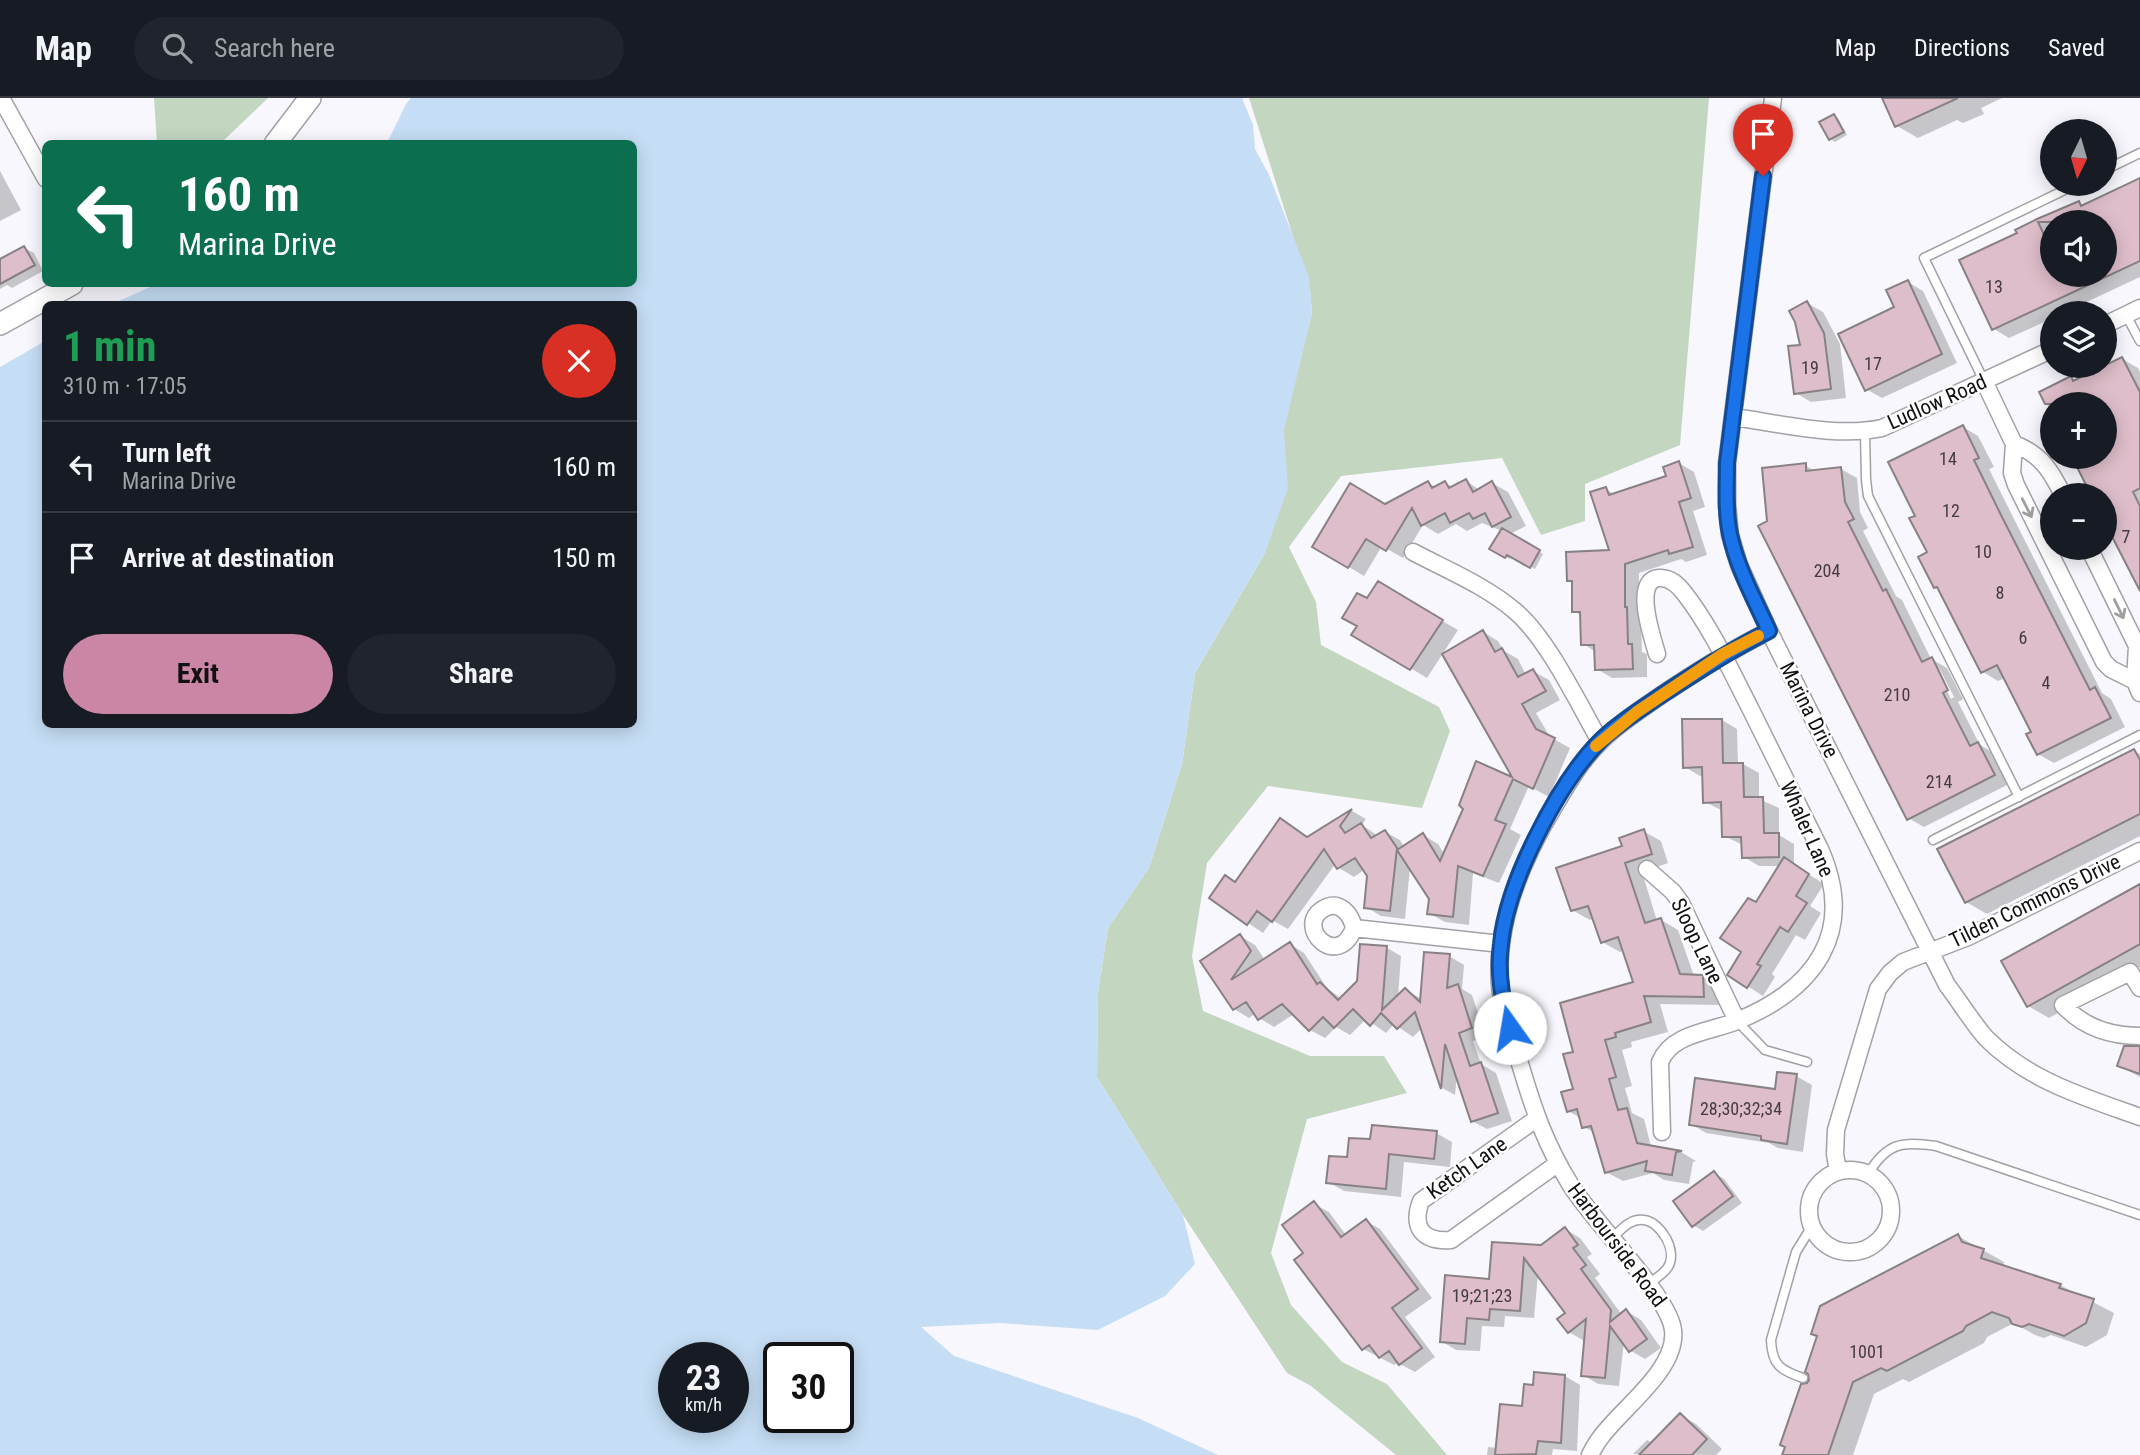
<!DOCTYPE html>
<meta charset="utf-8">
<style>
:root{--surface:#171b24;--page:#20242c;--text:#f1f3f6;--muted:#9ea1a6;--line:#363941;--accent:#cc86a5}
body{margin:0;font-family:"Roboto Condensed",sans-serif;background:var(--page);color:var(--text);height:100vh;display:flex;flex-direction:column;font-size:26px;white-space:nowrap}
*{box-sizing:border-box;margin:0}
p{font-size:23px;color:var(--muted)}
.icon{flex:none;width:38px;height:38px;fill:none;stroke:currentColor;stroke-width:2;stroke-linecap:round;stroke-linejoin:round}
.map{position:relative;flex:1;overflow:hidden}
.drawer{position:absolute;left:42px;top:203px;width:595px;height:427px;display:flex;flex-direction:column;background:var(--surface);border-radius:10px;box-shadow:0 4px 18px #0003}
.drawer>*{flex:none}
.guide{position:absolute;left:42px;top:42px;width:595px;height:147px;border-radius:10px;box-shadow:0 4px 18px #0003;background:#0b6e4f;color:#fff;overflow:hidden}
.needle{width:46px;rotate:185deg}
.fabs{position:absolute;left:2040px;top:21px;display:grid;gap:14px}
.fabs a{display:grid;place-items:center;width:77px;height:77px;border-radius:50%;background:var(--surface);box-shadow:0 4px 18px #0003;font-size:35px}
.speed{position:absolute;left:658px;top:1244px;display:flex;gap:14px;font-size:35px;font-weight:700;text-align:center}
.speed>*{display:grid;place-content:center;width:91px;height:91px;border-radius:50%;background:var(--surface);box-shadow:0 4px 18px #0003;line-height:1}
.speed small{font-size:18px;font-weight:400}
.speed .limit{border:4px solid #111;border-radius:10px;background:#fff;color:#111}
.pin{position:absolute;display:grid;place-items:center;width:60px;height:60px;color:#fff;margin:-72px -30px;border-radius:50% 50% 50% 0;rotate:-45deg;box-shadow:0 0 7px #0007}
.pin .icon{rotate:45deg}
.me{position:absolute;width:77px;margin:-38px;rotate:347deg;stroke-linejoin:round;filter:drop-shadow(0 0 5px #0008)}
.turn{display:flex;align-items:center;gap:24px;height:147px;padding:0 21px;font-size:32px}
.turn .icon{width:91px;height:91px;stroke-width:2.5}
.turn b{display:block;font-size:49px;line-height:60px}
.round{display:grid;place-items:center;flex:none;width:74px;height:74px;border-radius:37px;background:var(--page)}
.summary{display:flex;align-items:center;justify-content:space-between;height:119px;padding:0 21px}
h1{font-size:42px;font-weight:700;line-height:52px;color:#1e9e55}
.action{display:flex;gap:14px;margin-top:auto;padding:14px 21px}
.action a{flex:1;height:80px;border-radius:42px;background:var(--accent);color:#111;font-size:28px;font-weight:700;line-height:80px;text-align:center}
.action a+a{background:var(--page);color:var(--text)}
ul{padding:0;list-style:none}
li{display:flex;align-items:center;gap:21px;height:91px;padding:0 21px;border-top:2px solid var(--line)}
li div{flex:1}
li b{display:block;font-size:26px}
li em{font-style:normal}
header{display:flex;align-items:center;gap:42px;box-sizing:border-box;height:98px;padding:0 35px;background:var(--surface);border-bottom:2px solid var(--line)}
header strong{font-size:33px}
nav{display:flex;gap:38px;margin-inline-start:auto;font-size:24px}
.search{width:490px;height:63px;background:var(--page);display:flex;align-items:center;gap:18px;box-sizing:border-box;padding:0 24px;border-radius:38px;color:var(--muted);font-size:26px}
.map>svg:first-child{display:block}
</style>
<header>
<strong>Map</strong>
<div class="search"><svg class="icon" aria-label="search" viewBox="0 0 24 24"><circle cx="10" cy="10" r="6"/><path d="M15 15l6 6"/></svg>Search here</div>
<nav><a>Map</a><a>Directions</a><a>Saved</a></nav>
</header>
<div class="map">
<svg width="2140" height="1357" viewBox="0 0 2140 1357">
<rect width="100%" height="100%" fill="#f8f7fd"/>
<path fill="#c2d6c0" d="M154,0h114l-47,45 -64,1z
M1249,0h460l-29,347 -95,39v37l-44,14 -39,-77 -161,18 -52,71 27,55 5,43 118,62 11,24 -28,77 -154,-22 -61,77 -15,93 11,55 107,45h74l23,37 -100,26 -36,134 20,52 51,57 45,22 60,71h-51l-85,-69 -24,-13 -104,-158 -86,-138 1,-85 10,-64 41,-60 33,-104 13,-91 70,-120 20,-96 -2,-27 29,-117 -2,-23z"/>
<path fill="#c6def5" fill-rule="evenodd" d="M411,0h831l11,27 2,24 14,26 40,102 3,36 -28,117 4,58 -23,65 -70,120 -13,91 -33,104 -41,60 -10,64 -1,85 86,138 12,49 -30,32 -67,34 -98,-7 -79,4 33,29 184,62 80,37h-1218v-1088l45,-26 1,383h588v-420h-522l45,-20h477v-140l-247,-1 19,-39zM733,1260v60h-59v-60zM838,1260v60h-59v-60z"/>
<path fill="#0003" fill-rule="evenodd" d="M1882,0h120l-21,10 3,6 -21,9 -6,-3 -39,18 -21,-12z
M1834,18l4,2 9,17 -12,7 -5,-3z
M0,73l21,39 -21,11z
M2140,82v97l-77,36h-10v5l-44,20 -15,-9 -32,-68 57,-27 -2,-3 62,-28 6,3zM2053,124h52v53h-52z
M24,150l10,5 9,18 -31,17 -5,-3 -7,4v-28z
M1908,184l15,9 34,72 -75,35 -16,-9z
M1807,205l16,9 17,32 6,54 -35,4 -15,-9z
M2122,261l16,9 2,4v215l-35,-92h-12l-10,-19 9,-5 -8,-14h21v-53h-52v12l-12,-23 29,-15 7,4z
M1963,329l15,9 16,31 -5,2 28,56 85,168 9,6 14,28 -71,36 -16,-9 -5,-21 -28,-55 -7,3 -15,-9 -43,-82 -5,-3 -6,-34 -12,-37z
M1679,365l15,9 11,35 -12,4 14,44 -21,7 -5,-3 -42,14v43l2,2 1,34 5,2v23l-35,1 -15,-9 -1,-17 -13,-8 -1,-28 -8,-5 -1,-29 -4,-2 43,-28 -6,-63 9,6 53,-18z
M1805,367l11,7 25,-3 16,9 3,34 8,16 -5,3 33,65 6,4 29,59 16,9 16,31 -5,3 22,43 14,8 15,31 -85,43 -16,-9 -139,-296zM1935,569l5,3 14,27 -3,2z
M1466,383l14,9 12,-7 16,9 18,34 -16,8 33,20 -8,15 -23,-13 -2,3 -19,-10 11,-18 -20,-8 -15,8 -11,-7 -18,10 -15,-9 -20,33 -21,-12 -18,30 -50,-30 114,-63 9,5 8,-5 9,5z
M1378,486l80,46 -31,48 -73,-44 14,-33z
M1483,534l15,9 6,10 14,8 8,16 7,-4 16,9 11,20 -24,13 14,24 20,11 -21,49 -20,-11 -19,43 11,6 -22,48 -26,-10 -4,52 -24,-3 -16,-9 2,-14 -21,-31 -5,51 -24,-3 -15,-9 2,-31 -4,-6 -10,7 -15,-9 -3,-5 -48,66 -16,-9 -9,13 -52,-35 141,-87 14,8 -4,6 16,11 7,-4 15,8 4,7 19,-12 15,9 7,11 20,-46 12,-46 39,17z
M1722,622l15,9 1,35h5l16,9v26l20,9v27l15,9v21l30,19 -14,22 11,7 -16,27 -9,-5 -24,39 3,3 -12,19 -33,-21 14,-24 12,-46 24,-39h-21l-15,-9 -1,-12 -19,-9 -1,-25 -18,-9 -1,-26h-4l-15,-9z
M2134,653l6,3v82l-153,78 -21,-12z
M1643,733l18,10 7,22 -26,9 15,49 4,-1 17,10 16,46 9,1 17,10v18l-60,-1 8,28 -37,10 1,5 -10,3 10,36 -7,2 7,25 12,6 7,28 30,5 15,9 -3,1 -4,22 -25,-4 -11,-7 -30,8 -17,-9 -11,-39 -11,-6 -3,-9 -13,-7 7,-21v-37l60,-70 -11,-33 -4,2 -18,-10 -7,-24 -5,2 -18,-10 52,-62z
M2140,788v81l-91,51 -21,-12z
M1240,838l15,9 10,15 25,-16 14,9 23,35 15,11 45,-51 14,8 -3,41 7,-7 17,9 27,-43 15,9 -2,24 10,6 14,42 -13,4 8,23 15,9 16,48 -25,8 -15,-8 -15,-46 -2,20 -13,-7 -20,-60 -9,9 -19,-13 -8,9 -20,-14 -16,16 -14,-8 -11,11 -15,-8 -16,-16 -20,13 -15,-9 -3,-5 -7,5 -15,-9 -32,-48z
M2140,950v29l-21,-11z
M1796,978l16,9 -9,67 -25,-4 -9,-5 -63,-10 -15,-9 85,-33z
M1436,1035l16,9 -2,25 -46,-5 -3,35 -57,-6 -16,-9 21,-23 23,-18z
M1714,1075l10,6 18,24 -39,28 -10,-6z
M1314,1106l15,8 17,23 20,-14 14,8 52,69 -27,19 30,40 -20,15 -17,-9 -4,2 -31,-16 -57,-95z
M1565,1131l15,9 12,16 -5,3 13,17 -5,4 27,37 4,-4 15,9 20,28 -16,11 -14,-8 -7,-10 -5,45 -21,-2 -15,-9 3,-33 -17,-10 -2,-19 -29,-39 -4,44 -29,-2 -1,11 -22,-1 -2,25 -24,-1 -15,-9 50,-60 3,-37 48,3z
M1958,1138l46,26 -2,5 58,18 54,28 -7,22 -21,12 -35,-12 -7,3 -9,-3 -21,-12 -27,14 -3,6 -75,39 -6,-3 -29,15 -21,61h-69l24,-70z
M1565,1278l15,9 -3,66 -24,-2 -1,6h-65l1,-8 9,1 27,-40 10,-21z
M1680,1317l16,9 26,25 -6,6 -83,-1 14,-14 6,3z"/>
<path fill="#debeca" stroke="#878183" stroke-width="2" fill-rule="evenodd" d="M1882,0h76l-63,29z
M1834,16l10,18 -15,8 -10,-18z
M2140,80v83l-148,69 -33,-70 58,-27 -2,-3 22,-11 42,-18 2,5zM2038,124h67v53h-52v-21z
M24,148l11,19 -35,19v-25z
M1908,182l34,74 -77,37 -27,-57 56,-27 -8,-17z
M1807,203l17,32 7,56 -37,5 -6,-48 12,-1 -5,-23 -6,-11z
M2122,259l18,35v96l-7,4 7,14v85l-35,-68v-28h-14l-19,-38h33v-53h-60l-6,-12 32,-16 2,5z
M1963,327l16,33 -5,2 27,55 89,175 5,-3 16,31 -74,37 -11,-21 5,-2 -34,-67 -16,8 -44,-86 -3,1 -16,-31 9,-5 -18,-34 6,-2 -27,-54z
M1679,363l12,37 -12,4 14,45 -24,7 -1,-4 -43,14v43h2l1,37h4l1,25 -38,1 -1,-25h-13l-1,-33h-8v-31h-5l-1,-29 43,-2 -19,-58 16,-5 3,8 57,-19 -3,-9z
M1806,365v8l35,-4 4,35 9,17 -6,3 35,69 3,-2 36,73 10,-5 16,33 -5,3 27,53 8,-4 17,33 -88,45 -149,-294 9,-5 -5,-53z
M1466,381l7,13 19,-11 19,36 -19,10 -7,-14 -12,6 -4,-6 -19,10 -5,-10 -24,13 -9,-18 -26,43 -20,-12 -18,29 -36,-21 38,-64 35,21 43,-23 4,7 13,-7 4,7z
M1502,430l38,22 -10,18 -23,-13 -2,3 -16,-9z
M1378,483l65,39 -33,50 -59,-35 6,-9 -15,-8 15,-25 10,5z
M1483,532l12,22 7,-4 16,29 15,-8 13,22 -24,13 14,25 19,9 -22,51 -20,-10 -18,41 11,4 -23,52 -25,-10 -5,51 -26,-3 2,-15 -32,-49 26,-17 17,28 23,-52 -4,-4 17,-44 36,16 -70,-123z
M1682,621h40l1,44h20l1,34h19l1,36h15v24l-37,1 -1,-21h-19l-1,-35 -18,1 -1,-36 -19,1z
M2134,651l6,11v54l-175,89 -28,-54z
M1352,711l-12,17 5,7 16,-10 10,15 14,-8 12,18 -7,63 -26,-3 3,-32 -12,-18 -18,11 -13,-20 -52,73 -15,-11 -10,14 -38,-27 16,-23 10,7 45,-64 27,19z
M1644,731l8,25 -27,9 20,60 16,-5 19,56 23,1 1,22 -60,-1 7,26 -36,11 1,4 -11,3 11,37 -7,2 9,31 9,-2 10,35 45,8 -6,1 -4,23 -27,-4 2,-10 -42,12 -14,-47 -9,2 -5,-19 -10,3 -6,-20 12,-3 -10,-35 10,-2 -13,-49 73,-21 -15,-45 -17,6 -13,-37 -17,5 -15,-43 66,-22 -3,-8z
M1784,759l25,17 -13,22 11,7 -19,29 -8,-5 -23,37 4,2 -14,22 -20,-13 14,-23 -21,-14 28,-40 8,4z
M2140,786v60l-113,63 -26,-46z
M1240,836l11,17 -20,29 59,-38 27,42 3,-2 18,18 19,-19 3,-37 27,2 -5,64 23,-22 15,14 4,-50 26,2 -3,34 11,-4 14,44 -13,5 11,33 11,-4 17,51 -27,9 -26,-78 -4,45 -26,-77 -18,17 -16,-16 -11,13 -17,-17 -19,19 -11,-11 -14,14 -27,-27 -24,16 -12,-18 -13,8 -33,-49z
M2124,948h16v28l-23,-8z
M1777,974l20,2 -10,70 -26,-4v-4l-72,-11 6,-47 80,11z
M1372,1027l65,6 -3,28 -45,-5 -3,35 -60,-6 3,-27 18,1 2,-19 21,1z
M1714,1073l19,25 -41,31 -19,-26z
M1314,1103l27,36 25,-18 52,70 -26,19 30,40 -23,17 -10,-14 -10,7 -10,-13 -7,5 -68,-90 9,-7 -21,-28z
M1565,1129l13,18 -5,3 13,17 -5,4 30,41 -1,12 16,-13 21,30 -18,13 -19,-26 -5,52 -24,-2 5,-57 -18,14 -11,-14 8,-6 -41,-55 -4,53 -30,-2 -1,11 -22,-2 -2,26 -25,-2 5,-67 44,4 3,-37 49,3z
M1958,1136l4,8 22,7 -3,9 80,26 -2,4 35,11 -8,24 -22,13 -35,-12 -7,3 -10,-3 -3,-6 -17,-6 -26,14 -3,5 -76,40 -6,-3 -28,14 -25,73h-46l3,-8 -5,-2 21,-61 6,-1 2,-3 -1,-6 -3,-2 12,-36 -6,-2 9,-28z
M1534,1274l31,3 -4,68 -23,-2 -2,13 -41,1 5,-51 22,2 2,-22 9,1z
M1680,1315l27,26 -15,16h-53z"/>
<g fill="none" stroke-linecap="round" stroke-linejoin="round">
<g stroke="#a2a1a6" stroke-width="11">
<path id="service" d="M2105,72l35,-17
M2126,217l14,26
M1984,283l-60,-123 153,-74
M1865,333l1,49 2,16 151,301
M1933,742l207,-105
M1737,923l28,29 42,12
M1868,1076c19,-31 33,-33 68,-28l204,69
M1612,1140c9,-8 18,-20 32,-18 17,2 34,31 24,47 -4,7 -14,12 -20,18
M1803,1280c-23,-8 -31,-13 -32,-38l25,-88 16,-26"/>
</g>
<g stroke="#a2a1a6" stroke-width="19">
<path id="minor" d="M1,0l45,81
M1773,0l-46,365v42l3,30 9,30 30,66 178,354c13,17 25,37 39,53 43,43 98,59 154,79
M2105,227l35,-17
M1984,283l30,63 -2,29 4,12 88,177 7,7 24,12
M1733,319c46,6 103,21 149,11l171,-79
M2014,346c27,10 37,27 49,51
M2089,450l48,98 -2,35 5,12
M1413,454c34,18 73,34 102,59 33,28 63,92 85,130
M1657,556c-4,-15 -25,-74 2,-76 12,-1 20,8 26,16 27,35 46,77 66,116 23,47 46,93 69,139 37,83 -5,140 -83,172 -27,11 -65,12 -77,41l2,70
M1647,771l26,23 8,11 56,118
M1354,830c-16,43 -60,-1 -31,-19 16,-10 28,5 31,19l147,16
M2140,890l-10,-16 -67,33c21,23 47,31 77,31
M1536,1021l-115,82c-10,27 2,41 30,39l106,-76
M1809 1113a41 41 0 1 1 82 0a41 41 0 1 1-82 0Z
M1838,1073l-3,-17 1,-24 42,-141 12,-16 13,-11 65,-25 172,-86
M1590,1357c3,-6 7,-13 11,-18 21,-29 77,-68 72,-107 -4,-35 -82,-110 -103,-146 -24,-39 -36,-73 -49,-117 -6,-20 -14,-40 -18,-61 -14,-69 16,-142 52,-201 13,-22 27,-46 46,-64 17,-17 39,-31 59,-45 37,-25 69,-45 109,-65"/>
</g>
<g stroke="#a2a1a6" stroke-width="24">
<path id="tertiary" d="M275,46l35,-46
M0,226l72,-40"/>
</g>
<use href="#service" stroke="#fff" stroke-width="8"/>
<use href="#minor" stroke="#fff" stroke-width="16"/>
<use href="#tertiary" stroke="#fff" stroke-width="21"/>
</g>
<defs><path id="oneway-shaft" d="M-6 0H5M1.5-3L5.5 0L1.5 3" fill="none" stroke-width="1.6" stroke-linecap="round" stroke-linejoin="round" transform="scale(1.75)"/></defs>
<g stroke="#a09fa0">
<use href="#oneway-shaft" transform="translate(2027 410) rotate(63)"/>
<use href="#oneway-shaft" transform="translate(2119 511) rotate(64)"/>
</g>
<g fill="none" stroke-linecap="round" stroke-linejoin="round">
<g stroke="#114b97" stroke-width="18">
<path id="route" d="M1510,930c-8,-27 -13,-55 -9,-84 6,-61 56,-159 99,-203 17,-17 40,-31 60,-45 37,-24 69,-45 109,-65 -14,-31 -32,-63 -39,-97 -5,-23 -3,-47 -3,-71l36,-287"/>
</g>
<use href="#route" stroke="#1a73e8" stroke-width="12"/>
<path stroke="#f59e0b" stroke-width="12" d="M1596,648l41,-34 86,-58 35,-18"/>
</g>
<g text-anchor="middle" stroke-width="5" stroke-linejoin="round" paint-order="stroke">
<g font-size="18" fill="#443c40">
<text x="1994" y="195">13</text>
<text x="1873" y="272">17</text>
<text x="1810" y="276">19</text>
<text x="1948" y="367">14</text>
<text x="1951" y="419">12</text>
<text x="2126" y="445">7</text>
<text x="1983" y="460">10</text>
<text x="1827" y="479">204</text>
<text x="2000" y="501">8</text>
<text x="2023" y="546">6</text>
<text x="2046" y="591">4</text>
<text x="1897" y="603">210</text>
<text x="1939" y="690">214</text>
<text x="1741" y="1017">28;30;32;34</text>
<text x="1482" y="1204">19;21;23</text>
<text x="1867" y="1260">1001</text>
</g>
<g font-size="21" fill="#111012" stroke="#fff">
<text transform="translate(1937 304) rotate(-24)" y="7">Ludlow Road</text>
<text transform="translate(1809 612) rotate(63)" y="7">Marina Drive</text>
<text transform="translate(1807 731) rotate(66)" y="7">Whaler Lane</text>
<text transform="translate(2035 803) rotate(-26)" y="7">Tilden Commons Drive</text>
<text transform="translate(1697 843) rotate(64)" y="7">Sloop Lane</text>
<text transform="translate(1467 1070) rotate(-35)" y="7">Ketch Lane</text>
<text transform="translate(1617 1147) rotate(53)" y="7">Harbourside Road</text>
</g>
</g>
</svg>
<div class="fabs">
<a><svg class="needle" viewBox="-14 -14 28 28"><path d="M0-13l5 13h-10z" fill="#e53935"/><path d="M0 13l5-13h-10z" fill="#9ea1a6"/></svg></a>
<a><svg class="icon" aria-label="sound" viewBox="0 0 24 24"><path d="M4 9h4l5-4v14l-5-4H4zM17 9q2 3 0 6"/></svg></a>
<a><svg class="icon" aria-label="layers" viewBox="0 0 24 24"><path d="M12 4l9 5-9 5-9-5zM3 14l9 5 9-5"/></svg></a>
<a>+</a>
<a>−</a>
</div>
<div class="speed"><div>23<small>km/h</small></div><div class="limit">30</div></div>
<div class="pin" style="left:1763px;top:78px;background:#d93025"><svg class="icon" aria-label="arrive" viewBox="0 0 24 24"><path d="M6 21V4h12l-3 4 3 4H6"/></svg></div>
<svg class="me" style="left:1510px;top:930px" viewBox="-20 -20 40 40"><circle r="19" fill="#fff"/><path d="M0-13L10 11 0 6-10 11z" fill="#1a73e8"/></svg>
<div class="guide">
<div class="turn"><svg class="icon" aria-label="left" viewBox="0 0 24 24"><path d="M17 20v-9H6M10 6l-5 5 5 5"/></svg><div><b>160 m</b>Marina Drive</div></div>
</div>
<section class="drawer">
<div class="summary"><div><h1>1 min</h1><p>310 m · 17:05</p></div><a class="round" style="background:#d93025;color:#fff"><svg class="icon" aria-label="close" viewBox="0 0 24 24"><path d="M6 6l12 12M18 6L6 18"/></svg></a></div>
<ul>
<li><svg class="icon" aria-label="left" viewBox="0 0 24 24"><path d="M17 20v-9H6M10 6l-5 5 5 5"/></svg><div><b>Turn left</b><p>Marina Drive</p></div><em>160 m</em></li>
<li><svg class="icon" aria-label="arrive" viewBox="0 0 24 24"><path d="M6 21V4h12l-3 4 3 4H6"/></svg><div><b>Arrive at destination</b></div><em>150 m</em></li>
</ul>
<div class="action"><a>Exit</a><a>Share</a></div>
</section>
</div>
